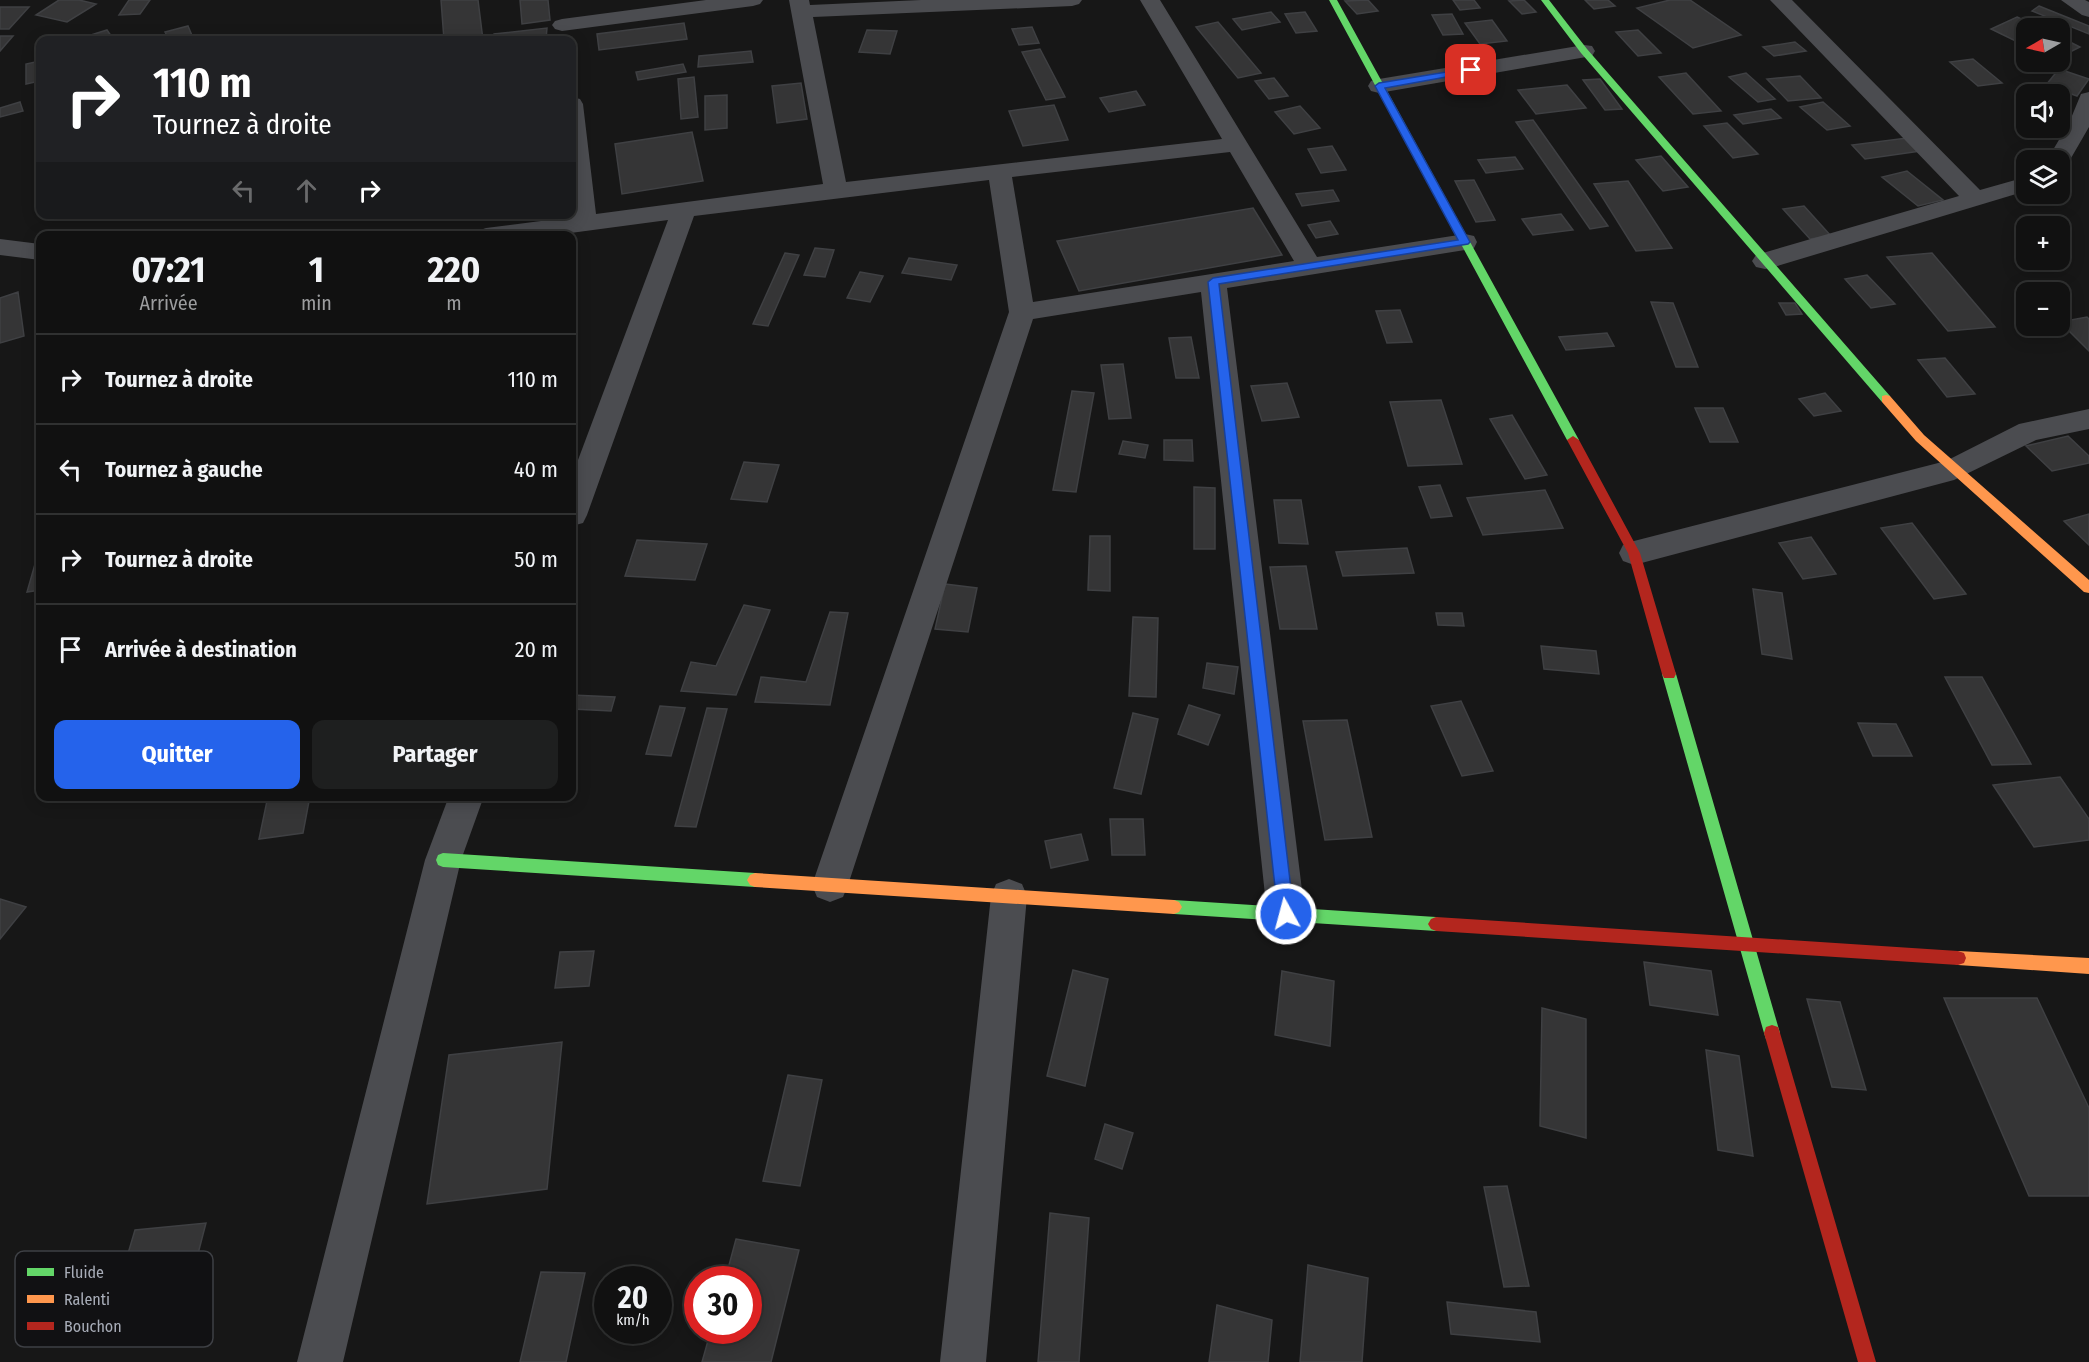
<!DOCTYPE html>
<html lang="fr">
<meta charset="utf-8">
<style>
:root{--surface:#111;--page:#1e1f1f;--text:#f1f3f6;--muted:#9c9d9f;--line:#303131;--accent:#2563eb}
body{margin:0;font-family:"Fira Sans Condensed",sans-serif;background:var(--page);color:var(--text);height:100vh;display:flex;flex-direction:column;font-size:22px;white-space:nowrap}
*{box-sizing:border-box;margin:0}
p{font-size:20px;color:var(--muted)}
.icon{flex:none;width:33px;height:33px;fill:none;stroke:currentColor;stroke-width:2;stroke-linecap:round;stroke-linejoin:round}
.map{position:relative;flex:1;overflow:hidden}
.side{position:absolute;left:36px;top:231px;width:540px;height:570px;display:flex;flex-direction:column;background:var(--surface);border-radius:12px;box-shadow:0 3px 15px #0003,0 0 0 2px var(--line)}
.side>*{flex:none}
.guide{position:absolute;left:36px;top:36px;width:540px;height:183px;border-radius:12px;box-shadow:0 3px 15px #0003,0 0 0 2px var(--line);background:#202124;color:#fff;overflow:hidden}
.needle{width:39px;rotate:261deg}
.buttons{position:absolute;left:2016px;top:18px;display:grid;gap:12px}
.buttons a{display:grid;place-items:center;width:54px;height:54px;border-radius:12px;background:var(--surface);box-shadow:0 3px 15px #0003,0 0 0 2px var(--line);font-size:30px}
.speed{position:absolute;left:594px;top:1266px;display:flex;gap:12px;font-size:30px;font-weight:700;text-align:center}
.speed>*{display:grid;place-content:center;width:78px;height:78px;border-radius:50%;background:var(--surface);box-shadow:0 3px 15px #0003,0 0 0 2px var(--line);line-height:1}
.speed small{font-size:15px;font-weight:400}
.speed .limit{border:9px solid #d22;background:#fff;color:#111}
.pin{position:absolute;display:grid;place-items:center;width:51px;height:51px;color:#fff;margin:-26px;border-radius:12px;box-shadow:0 3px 9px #0006}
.me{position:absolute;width:66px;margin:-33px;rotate:353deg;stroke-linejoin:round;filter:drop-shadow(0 0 4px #0008)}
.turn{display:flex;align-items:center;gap:21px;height:126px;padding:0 18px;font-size:27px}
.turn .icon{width:78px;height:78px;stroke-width:2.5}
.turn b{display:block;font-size:42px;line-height:51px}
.lanes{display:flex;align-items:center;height:57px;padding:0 18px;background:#0003;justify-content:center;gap:30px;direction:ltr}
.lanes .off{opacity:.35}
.eta{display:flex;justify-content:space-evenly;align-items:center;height:102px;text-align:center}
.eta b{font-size:36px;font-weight:700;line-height:42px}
.action{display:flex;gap:12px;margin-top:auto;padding:12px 18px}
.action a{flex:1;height:69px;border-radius:12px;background:var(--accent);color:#fff;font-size:24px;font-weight:700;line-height:69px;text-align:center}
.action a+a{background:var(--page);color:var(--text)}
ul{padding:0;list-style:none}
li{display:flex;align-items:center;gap:18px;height:90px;padding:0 18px;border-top:2px solid var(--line)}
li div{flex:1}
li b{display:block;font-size:22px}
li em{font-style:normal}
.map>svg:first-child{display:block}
</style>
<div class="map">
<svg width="2089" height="1362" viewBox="0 0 2089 1362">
<rect width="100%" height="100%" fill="#171717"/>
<path fill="#353536" stroke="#3f4043" stroke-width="1.5" d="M59,0h20l17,4 -29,18 -31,-7z
M129,0h21l-10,14 -21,1z
M441,0h37l5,40h-39z
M520,0h28l2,20 -28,4z
M1368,0l10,11 -21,3 -12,-13z
M1453,0h21l6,8 -20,2z
M1524,0l12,12 -14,2 -13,-13z
M1585,0h23l7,6 -21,3z
M1670,0h20l51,35 -48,13 -56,-40z
M2039,6l50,20v8l-57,-23z
M0,7h29l-20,22h-9z
M1271,12l9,10 -38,8 -9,-11z
M1305,12l12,19 -21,2 -11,-19z
M1452,14l11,20 -20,1 -11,-20z
M2017,17l25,11h-16v18l-35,-17z
M1492,20l15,21 -27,3 -15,-21z
M1218,22l43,51 -23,5 -42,-51z
M684,23l3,16 -88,11 -2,-16z
M188,26l6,14h-25l-4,-8z
M1032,27l7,16 -20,2 -7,-16z
M547,28l-1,12h-53l1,-6z
M107,30l7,10h-39z
M867,30l30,1 -7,23 -31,-2z
M1638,30l23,23 -23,3 -22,-24z
M0,36h13l-13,15z
M2060,37l20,10 -20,10z
M1795,42l11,9 -32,5 -11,-9z
M1040,49l25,48 -19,3 -24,-48z
M751,51l2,11 -55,5 1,-11z
M1973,59l29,24 -24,3 -28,-24z
M40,61v20l-14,3v-20z
M683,64l3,8 -48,8 -2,-8z
M2059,69l30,10 -12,17 -31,-11z
M1686,73l35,38 -28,3 -34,-37z
M1746,73l29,26 -17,3 -29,-25z
M1800,76l21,22 -33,3 -21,-22z
M694,77l4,40 -17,2 -3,-40z
M1274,78l14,18 -19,3 -14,-18z
M1600,79l22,30 -17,1 -22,-30z
M801,83l6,36 -30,4 -5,-37z
M1567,85l19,23 -50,6 -18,-24z
M1136,91l9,14 -36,7 -9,-14z
M727,95v33l-22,2v-34z
M20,102l3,9 -23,6v-9z
M1823,102l27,24 -23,4 -27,-23z
M1054,105l14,35 -45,6 -14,-35z
M1300,106l20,22 -26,6 -19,-22z
M1771,109l10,9 -38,6 -9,-9z
M1533,120l75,106 -18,3 -74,-107z
M1727,123l31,31 -25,4 -29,-32z
M692,132l11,49 -81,13 -7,-50z
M1907,138l14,13 -56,8 -13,-14z
M1332,146l14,24 -25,3 -13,-24z
M1661,156l27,31 -25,4 -27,-31z
M1515,157l8,12 -37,4 -8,-13z
M1907,171l36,29 -25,6 -36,-29z
M1474,180l21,40 -19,2 -21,-41z
M1628,181l44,67 -36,3 -42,-67z
M1333,190l6,11 -37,5 -6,-12z
M1804,206l27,30 -21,3 -27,-30z
M1253,208l29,47 -203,36 -22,-50z
M1561,214l12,16 -40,5 -11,-16z
M1330,221l8,13 -22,4 -8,-13z
M815,248l19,2 -9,27 -21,-2z
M785,253l14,2 -31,71 -15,-2z
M1932,253l63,74 -47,4 -61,-74z
M909,258l48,7 -6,15 -49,-7z
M860,272l23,4 -13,26 -23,-4z
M1867,275l28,29 -24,4 -26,-29z
M18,292l6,44 -24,7v-45z
M1651,302l22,1 25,64h-22z
M1779,303h16l7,11 -16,1z
M1400,310l12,32 -25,1 -11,-32z
M2087,317l2,2v32l-29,-29z
M1607,333l7,13 -48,4 -7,-13z
M1191,337l8,41h-23l-7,-40z
M1945,358l30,36 -28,3 -29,-37z
M1123,364l8,54 -22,1 -8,-54z
M1287,383l12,34 -37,4 -11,-35z
M1072,391l22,2 -18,99 -23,-2z
M1825,393l16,18 -27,5 -15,-17z
M1441,400l21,64 -54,2 -18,-64z
M1695,408h28l15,34h-28z
M1512,415l35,60 -22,4 -35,-60z
M2068,436l21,20v7l-37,8 -26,-25z
M1164,440h28l1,21 -29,-1z
M1123,441l25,4 -3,13 -26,-4z
M744,462l35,3 -12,37 -36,-3z
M1440,485l12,31 -21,2 -12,-31z
M1194,487l21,1v61h-21z
M1545,490l18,38 -80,7 -16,-37z
M1274,500h27l7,44 -29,-1z
M2089,514v31l-25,-24z
M1912,523l54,71 -32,5 -53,-71z
M1090,536h20v55l-22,-1z
M1811,537l25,37 -33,5 -24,-36z
M637,540l70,4 -12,36 -70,-4z
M1407,548l7,25 -71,3 -7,-24z
M40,556v34l-13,2 10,-35z
M1306,566l11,63h-37l-10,-62z
M945,584l32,4 -9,44 -33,-3z
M1753,589l29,4 10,66 -30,-5z
M744,605l26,5 -34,85 -55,-4 10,-29 25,4z
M830,612l18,1 -18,92 -75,-3 6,-25 45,5z
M1436,613h26l2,13 -26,-1z
M1133,617l25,1 -2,79 -27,-1z
M1541,646l55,5 3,23 -55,-5z
M1207,663l31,4 -4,27 -31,-6z
M1945,677h37l49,87 -39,1z
M572,695l43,2 -4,14 -39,-2z
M1461,701l32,70 -31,5 -31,-70z
M1189,705l31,10 -12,30 -30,-11z
M660,706l25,2 -14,48 -25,-2z
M707,708l20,1 -31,118 -21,-1z
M1133,713l25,6 -17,75 -27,-6z
M1347,720l25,117 -47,3 -22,-119z
M1858,723l38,1 16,32h-39z
M2060,777l29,42v21l-55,7 -41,-62z
M268,796h42l-7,37 -44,6z
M1110,819h33l2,36h-33z
M1081,834l7,26 -37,8 -6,-27z
M0,899l26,8 -26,32z
M594,951l-5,35 -34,2 5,-36z
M1644,962l67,9 7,44 -68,-10z
M1073,970l35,9 -23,107 -38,-10z
M1282,971l52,10 -4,65 -55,-11z
M1944,998h93l52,110v88h-60z
M1807,999l33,3 26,88 -34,-3z
M1542,1008l44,11v119l-46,-12z
M562,1042l-15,147 -120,15 22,-149z
M1706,1050l33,6 14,100 -35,-6z
M788,1075l34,5 -22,106 -37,-5z
M1105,1124l28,9 -11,36 -27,-10z
M1507,1186l22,100 -25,1 -20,-100z
M1050,1213l39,5 -10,144h-41z
M206,1223l-12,46 -73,8 14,-47z
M736,1239l63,11 -28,112h-69l9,-32h37v-50h-23z
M1308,1265l60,13 -6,84h-62z
M541,1272l44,1 -19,89h-46z
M1447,1302l89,10 4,30 -89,-8z
M1217,1305l55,15 -4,42h-59z"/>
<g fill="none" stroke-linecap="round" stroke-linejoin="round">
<path fill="#4b4c50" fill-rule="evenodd" d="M706,0h57l-3,4 -7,2 -191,25 -7,-2 -3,-4 3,-4 7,-2z
M789,0h20l1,5 111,-5h161l-3,4 -7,2 -259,11 33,165 376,-43 -82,-139h20l157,257 148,-23 9,2 3,6 -3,6 -9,2 -238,38 78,626 -6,12 -13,5 -13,-5 -6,-12 -66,-622 -168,27 -185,566 -5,12 -13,5 -13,-5 -5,-12 197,-573 -20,-132 -295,36 -107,299 -4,8 -11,3v-50l96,-256 -120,16h-74l3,-5 9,-3 86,-11v-120l8,2 3,5 13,110 227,-30zM1230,152l64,109 -261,41 -21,-125z
M1770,0h22l188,190 46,-13v14l-252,76 -9,2 -9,-2 -4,-6 4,-6 203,-59z
M2061,0h24l4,2v15l-7,-2z
M1584,45l8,1 3,5 -3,5 -213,37 -8,-2 -3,-5 3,-5 8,-2z
M2089,92v35l-22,38 -7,2v-7h-13l22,-37 12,-29z
M0,239l40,5v16l-40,-5z
M2089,409v20l-53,11 -82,40 -320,85 -11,-4 -4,-8 4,-8 11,-4 312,-80 73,-37z
M449,796h35l-23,64 -118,502h-46l128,-502z
M1009,879l13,5 5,12 -41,466h-46l51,-466 5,-12z"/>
<path fill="#63d668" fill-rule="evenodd" d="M1329,0h8l242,440 -2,3 -4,1 -6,-4z
M1541,0h8l38,49 303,347v6h-8l-301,-349z
M1669,668l5,2 2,4 104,359 -2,6 -6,2 -6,-2 -2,-6 -102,-359 2,-4z
M443,853l312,20 5,2 3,5 -3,5 -5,2 -312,-20 -5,-2 -2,-5 2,-5z
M1174,900l262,17 5,2 3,5 -3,5 -5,2 -262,-17 -5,-2 -3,-5 3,-5z"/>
<path fill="#ff974d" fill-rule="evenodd" d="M1886,395l4,1 34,39 165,145v13l-5,-1 -168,-151 -34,-39v-6z
M755,873l419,27 5,2 3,5 -3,5 -5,2 -419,-27 -5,-2 -3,-5 3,-5z
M1958,951l131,7v16l-131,-9 -6,-2 -2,-5 2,-5z"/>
<path fill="#b3261e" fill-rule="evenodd" d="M1573,436l6,4 61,113 36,121 -2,4h-10l-2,-4 -34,-121 -61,-113z
M1436,917l522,34 6,2 2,5 -2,5 -6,2 -522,-34 -5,-2 -3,-5 3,-5z
M1772,1025l6,2 2,6 96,329h-18l-94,-329 2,-6z"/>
</g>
<path fill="#2563eb" stroke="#184099" stroke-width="1.5" d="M1471,68l4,2 -1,2 -89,16 85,154 -2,2 -249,40 75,630 -3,5 -5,2 -6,-2 -2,-5 -70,-632 5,-4 245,-38 -83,-154 4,-3z"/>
<rect x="15" y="1251" width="198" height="96" rx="9" fill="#111113" stroke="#3e4045" stroke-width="1.5"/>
<rect x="27" y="1268" width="27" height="8" fill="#63d668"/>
<rect x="27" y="1295" width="27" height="8" fill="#ff974d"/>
<rect x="27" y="1322" width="27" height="8" fill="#b3261e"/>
<g font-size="16" fill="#a8adb8">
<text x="64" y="1278">Fluide</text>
<text x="64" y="1305">Ralenti</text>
<text x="64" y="1332">Bouchon</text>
</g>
</svg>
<div class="buttons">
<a><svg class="needle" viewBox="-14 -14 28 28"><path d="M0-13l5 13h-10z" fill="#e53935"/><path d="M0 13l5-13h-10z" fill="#9c9d9f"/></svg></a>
<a><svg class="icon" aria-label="sound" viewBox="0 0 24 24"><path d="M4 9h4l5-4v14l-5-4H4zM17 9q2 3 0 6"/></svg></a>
<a><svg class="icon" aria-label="layers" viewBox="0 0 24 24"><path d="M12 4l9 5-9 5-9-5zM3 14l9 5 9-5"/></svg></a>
<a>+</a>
<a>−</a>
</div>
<div class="speed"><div>20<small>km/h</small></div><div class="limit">30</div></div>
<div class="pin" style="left:1471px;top:70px;background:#d93025"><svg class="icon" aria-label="arrive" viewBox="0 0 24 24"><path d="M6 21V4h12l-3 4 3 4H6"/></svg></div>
<svg class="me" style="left:1286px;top:914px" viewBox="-20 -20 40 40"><circle r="17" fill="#2563eb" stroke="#fff" stroke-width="3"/><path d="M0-11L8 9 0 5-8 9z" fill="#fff"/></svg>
<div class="guide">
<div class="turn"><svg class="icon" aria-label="right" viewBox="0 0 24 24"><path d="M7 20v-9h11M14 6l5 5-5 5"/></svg><div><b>110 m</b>Tournez à droite</div></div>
<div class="lanes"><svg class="icon off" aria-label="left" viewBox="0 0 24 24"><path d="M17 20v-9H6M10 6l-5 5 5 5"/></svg><svg class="icon off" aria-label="ahead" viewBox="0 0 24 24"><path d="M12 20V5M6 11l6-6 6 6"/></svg><svg class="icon" aria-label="right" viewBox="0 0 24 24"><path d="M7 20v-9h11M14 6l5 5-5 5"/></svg></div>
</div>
<section class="side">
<div class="eta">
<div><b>07:21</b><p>Arrivée</p></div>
<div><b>1</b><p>min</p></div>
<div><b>220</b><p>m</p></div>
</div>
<ul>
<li><svg class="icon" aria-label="right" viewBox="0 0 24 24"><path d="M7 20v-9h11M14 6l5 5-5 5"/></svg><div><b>Tournez à droite</b></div><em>110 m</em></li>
<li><svg class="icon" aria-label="left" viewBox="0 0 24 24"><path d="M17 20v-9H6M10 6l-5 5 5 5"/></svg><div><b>Tournez à gauche</b></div><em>40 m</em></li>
<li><svg class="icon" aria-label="right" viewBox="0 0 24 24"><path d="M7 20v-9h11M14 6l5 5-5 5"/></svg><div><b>Tournez à droite</b></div><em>50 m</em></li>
<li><svg class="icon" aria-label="arrive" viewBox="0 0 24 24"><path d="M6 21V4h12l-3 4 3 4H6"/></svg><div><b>Arrivée à destination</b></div><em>20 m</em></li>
</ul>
<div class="action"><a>Quitter</a><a>Partager</a></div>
</section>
</div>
